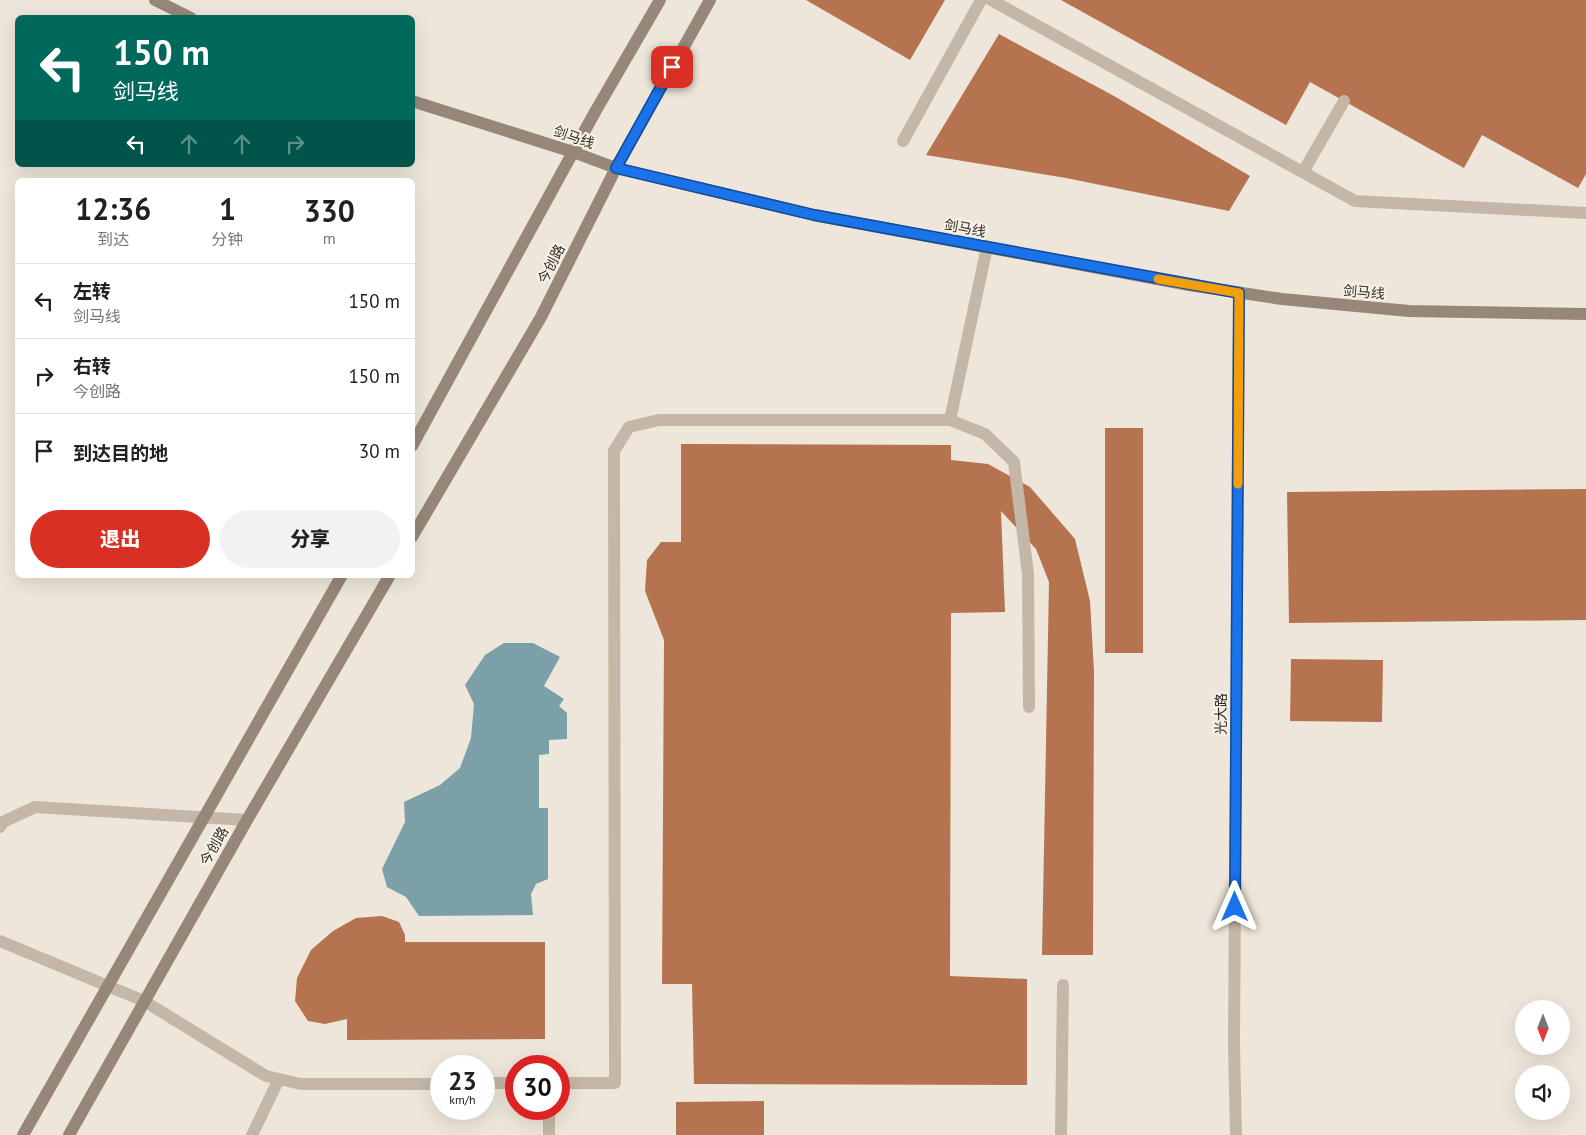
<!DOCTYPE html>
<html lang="zh">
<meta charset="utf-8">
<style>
:root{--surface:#fff;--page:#f2f2f2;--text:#202124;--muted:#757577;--line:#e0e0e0;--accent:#d93025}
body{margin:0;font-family:"PT Sans","Noto Sans SC",sans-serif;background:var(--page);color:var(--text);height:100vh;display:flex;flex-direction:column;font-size:19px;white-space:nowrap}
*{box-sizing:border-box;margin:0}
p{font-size:16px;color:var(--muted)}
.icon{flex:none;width:28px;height:28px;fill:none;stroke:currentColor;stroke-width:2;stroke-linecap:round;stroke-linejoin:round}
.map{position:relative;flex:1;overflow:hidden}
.side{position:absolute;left:15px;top:178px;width:400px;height:400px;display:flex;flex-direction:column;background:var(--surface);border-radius:8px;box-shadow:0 5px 20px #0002}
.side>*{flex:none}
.guide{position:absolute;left:15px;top:15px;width:400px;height:152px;border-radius:8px;box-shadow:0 5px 20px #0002;background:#00695c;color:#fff;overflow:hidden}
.needle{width:32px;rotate:180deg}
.fabs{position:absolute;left:1515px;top:1000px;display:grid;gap:10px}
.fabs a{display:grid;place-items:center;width:55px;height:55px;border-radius:50%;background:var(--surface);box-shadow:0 5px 20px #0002;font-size:25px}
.speed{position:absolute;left:430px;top:1055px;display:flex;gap:10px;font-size:25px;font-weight:700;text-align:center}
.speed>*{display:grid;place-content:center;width:65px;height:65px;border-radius:50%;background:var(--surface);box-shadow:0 5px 20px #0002;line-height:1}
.speed small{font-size:12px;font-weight:400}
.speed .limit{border:8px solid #d22;background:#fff;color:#111}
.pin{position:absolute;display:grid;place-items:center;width:42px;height:42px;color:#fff;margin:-21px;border-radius:10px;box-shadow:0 2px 8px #0006}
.me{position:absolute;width:55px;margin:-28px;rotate:0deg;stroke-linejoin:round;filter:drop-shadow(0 0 4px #0008)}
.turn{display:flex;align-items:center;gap:18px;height:105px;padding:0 15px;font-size:22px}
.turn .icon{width:65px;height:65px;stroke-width:2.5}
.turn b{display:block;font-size:35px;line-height:42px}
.lanes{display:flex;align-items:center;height:48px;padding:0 15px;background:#0003;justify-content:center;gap:25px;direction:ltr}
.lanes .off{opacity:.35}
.eta{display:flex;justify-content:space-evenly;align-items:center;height:85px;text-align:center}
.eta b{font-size:30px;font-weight:800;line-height:35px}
.button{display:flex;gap:10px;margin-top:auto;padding:10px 15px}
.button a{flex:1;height:58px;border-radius:30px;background:var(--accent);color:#fff;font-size:20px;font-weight:800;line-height:58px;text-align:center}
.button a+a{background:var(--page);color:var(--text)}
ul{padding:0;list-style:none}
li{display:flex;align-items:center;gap:15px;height:75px;padding:0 15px;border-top:1px solid var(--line)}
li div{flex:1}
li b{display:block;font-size:19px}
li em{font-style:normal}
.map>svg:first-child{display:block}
</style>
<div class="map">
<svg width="1586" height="1135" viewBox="0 0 1586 1135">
<rect width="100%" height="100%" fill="#eee6da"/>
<path fill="#7ca0a7" d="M504,643h29l27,14 -16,29 20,13 -5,7 8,7v26l-18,1v14l-10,1v53h9v71l-12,5 -5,10 2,21 -114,1 -13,-19 -19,-10 -5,-18 23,-47 -1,-20 36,-17 20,-17 11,-30 3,-34 -9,-19 20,-30z"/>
<path fill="#b6734f" d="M806,0h139l-35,60z
M1061,0h525v174l-8,14 -96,-53 -18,33 -154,-86 -24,43z
M999,34l115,62 136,80 -21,35 -163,-33 -140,-23z
M1105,428h38v225h-38z
M681,444l270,1v15l37,4 42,23 45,52 15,62 4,70 -1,284h-51l7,-373 -13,-33 -35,-38 4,101 -54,1 -1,363 77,3v106l-333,-1 -2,-100h-30l2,-344 -19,-49 2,-31 14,-18h20z
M1586,489v131l-297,3 -2,-131z
M1291,659l92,1 -1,62 -92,-1z
M382,916l17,6 6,13v7h140v97l-198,1v-21l-22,5 -17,-3 -13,-20 2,-23 14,-28 22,-19 23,-13z
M764,1101v34h-88v-33z"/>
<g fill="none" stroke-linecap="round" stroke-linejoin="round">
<path stroke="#c4b7a7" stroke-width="12" d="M991,0l364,201 231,12
M903,141l78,-141
M1303,172l41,-71
M950,420l37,-173
M0,827l3,-5 32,-15 212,13
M0,941l144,60 122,75 35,8h140
M484,1083h32
M559,1083h56l-1,-632 15,-24 30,-7h291l35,14 29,28 14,112 1,133
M549,1109v26
M252,1135l27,-56
M1061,1135l2,-150"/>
<path stroke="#c4b7a7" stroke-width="12" d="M1236,1135l-2,-90 5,-752"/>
<path stroke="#978779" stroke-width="12" d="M155,0l36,18
M412,101l161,51 43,16 198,47 375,70 93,14 127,12 177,3
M412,446l183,-334 65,-112
M412,537l129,-220 75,-149 94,-168
M23,1135l319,-560
M69,1135l178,-315 143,-245"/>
</g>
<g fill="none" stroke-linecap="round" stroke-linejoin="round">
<g stroke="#114b97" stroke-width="12">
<path id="route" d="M672,67l-56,101 198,47 425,78 -4,614"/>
</g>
<use href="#route" stroke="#1a73e8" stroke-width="9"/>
<path stroke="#f59e0b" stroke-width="9" d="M1158,279l81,14 -1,191"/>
</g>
<g text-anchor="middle" stroke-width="4.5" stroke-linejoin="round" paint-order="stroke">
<g font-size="14" fill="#312b27" stroke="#f6f0e5">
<text transform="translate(574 137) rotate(19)" y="5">剑马线</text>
<text transform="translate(965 228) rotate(11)" y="5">剑马线</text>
<text transform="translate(551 264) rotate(-63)" y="5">今创路</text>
<text transform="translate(1364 292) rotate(5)" y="5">剑马线</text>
<text transform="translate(1221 714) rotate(-90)" y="5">光大路</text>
<text transform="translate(214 846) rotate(-60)" y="5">今创路</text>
</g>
</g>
</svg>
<div class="fabs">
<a><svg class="needle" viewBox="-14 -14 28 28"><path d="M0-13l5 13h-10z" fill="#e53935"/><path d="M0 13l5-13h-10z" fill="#757577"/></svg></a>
<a><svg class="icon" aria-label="sound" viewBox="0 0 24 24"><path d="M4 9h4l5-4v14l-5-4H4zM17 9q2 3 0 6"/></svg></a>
</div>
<div class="speed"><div>23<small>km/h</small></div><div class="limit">30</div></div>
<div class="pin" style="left:672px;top:67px;background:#d93025"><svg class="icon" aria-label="arrive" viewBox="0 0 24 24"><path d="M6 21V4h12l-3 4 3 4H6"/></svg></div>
<svg class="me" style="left:1235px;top:907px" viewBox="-20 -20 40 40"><path d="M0-17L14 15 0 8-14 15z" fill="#1a73e8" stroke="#fff" stroke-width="4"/></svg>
<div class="guide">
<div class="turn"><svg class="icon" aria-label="left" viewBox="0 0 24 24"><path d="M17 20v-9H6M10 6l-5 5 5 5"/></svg><div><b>150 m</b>剑马线</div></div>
<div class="lanes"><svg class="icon" aria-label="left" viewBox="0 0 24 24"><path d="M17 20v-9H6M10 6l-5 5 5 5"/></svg><svg class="icon off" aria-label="ahead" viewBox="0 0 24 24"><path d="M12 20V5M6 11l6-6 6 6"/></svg><svg class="icon off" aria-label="ahead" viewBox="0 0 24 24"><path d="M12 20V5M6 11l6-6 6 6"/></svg><svg class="icon off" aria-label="right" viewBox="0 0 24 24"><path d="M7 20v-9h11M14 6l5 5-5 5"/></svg></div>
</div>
<section class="side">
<div class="eta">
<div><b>12:36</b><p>到达</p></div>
<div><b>1</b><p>分钟</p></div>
<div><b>330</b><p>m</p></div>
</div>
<ul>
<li><svg class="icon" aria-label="left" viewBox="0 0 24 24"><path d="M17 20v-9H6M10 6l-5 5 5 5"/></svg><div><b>左转</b><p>剑马线</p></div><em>150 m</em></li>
<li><svg class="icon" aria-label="right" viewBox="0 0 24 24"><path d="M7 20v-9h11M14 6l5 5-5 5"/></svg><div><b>右转</b><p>今创路</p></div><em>150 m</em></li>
<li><svg class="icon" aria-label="arrive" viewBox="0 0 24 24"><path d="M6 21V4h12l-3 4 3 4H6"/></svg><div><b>到达目的地</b></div><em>30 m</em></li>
</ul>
<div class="button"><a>退出</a><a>分享</a></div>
</section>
</div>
